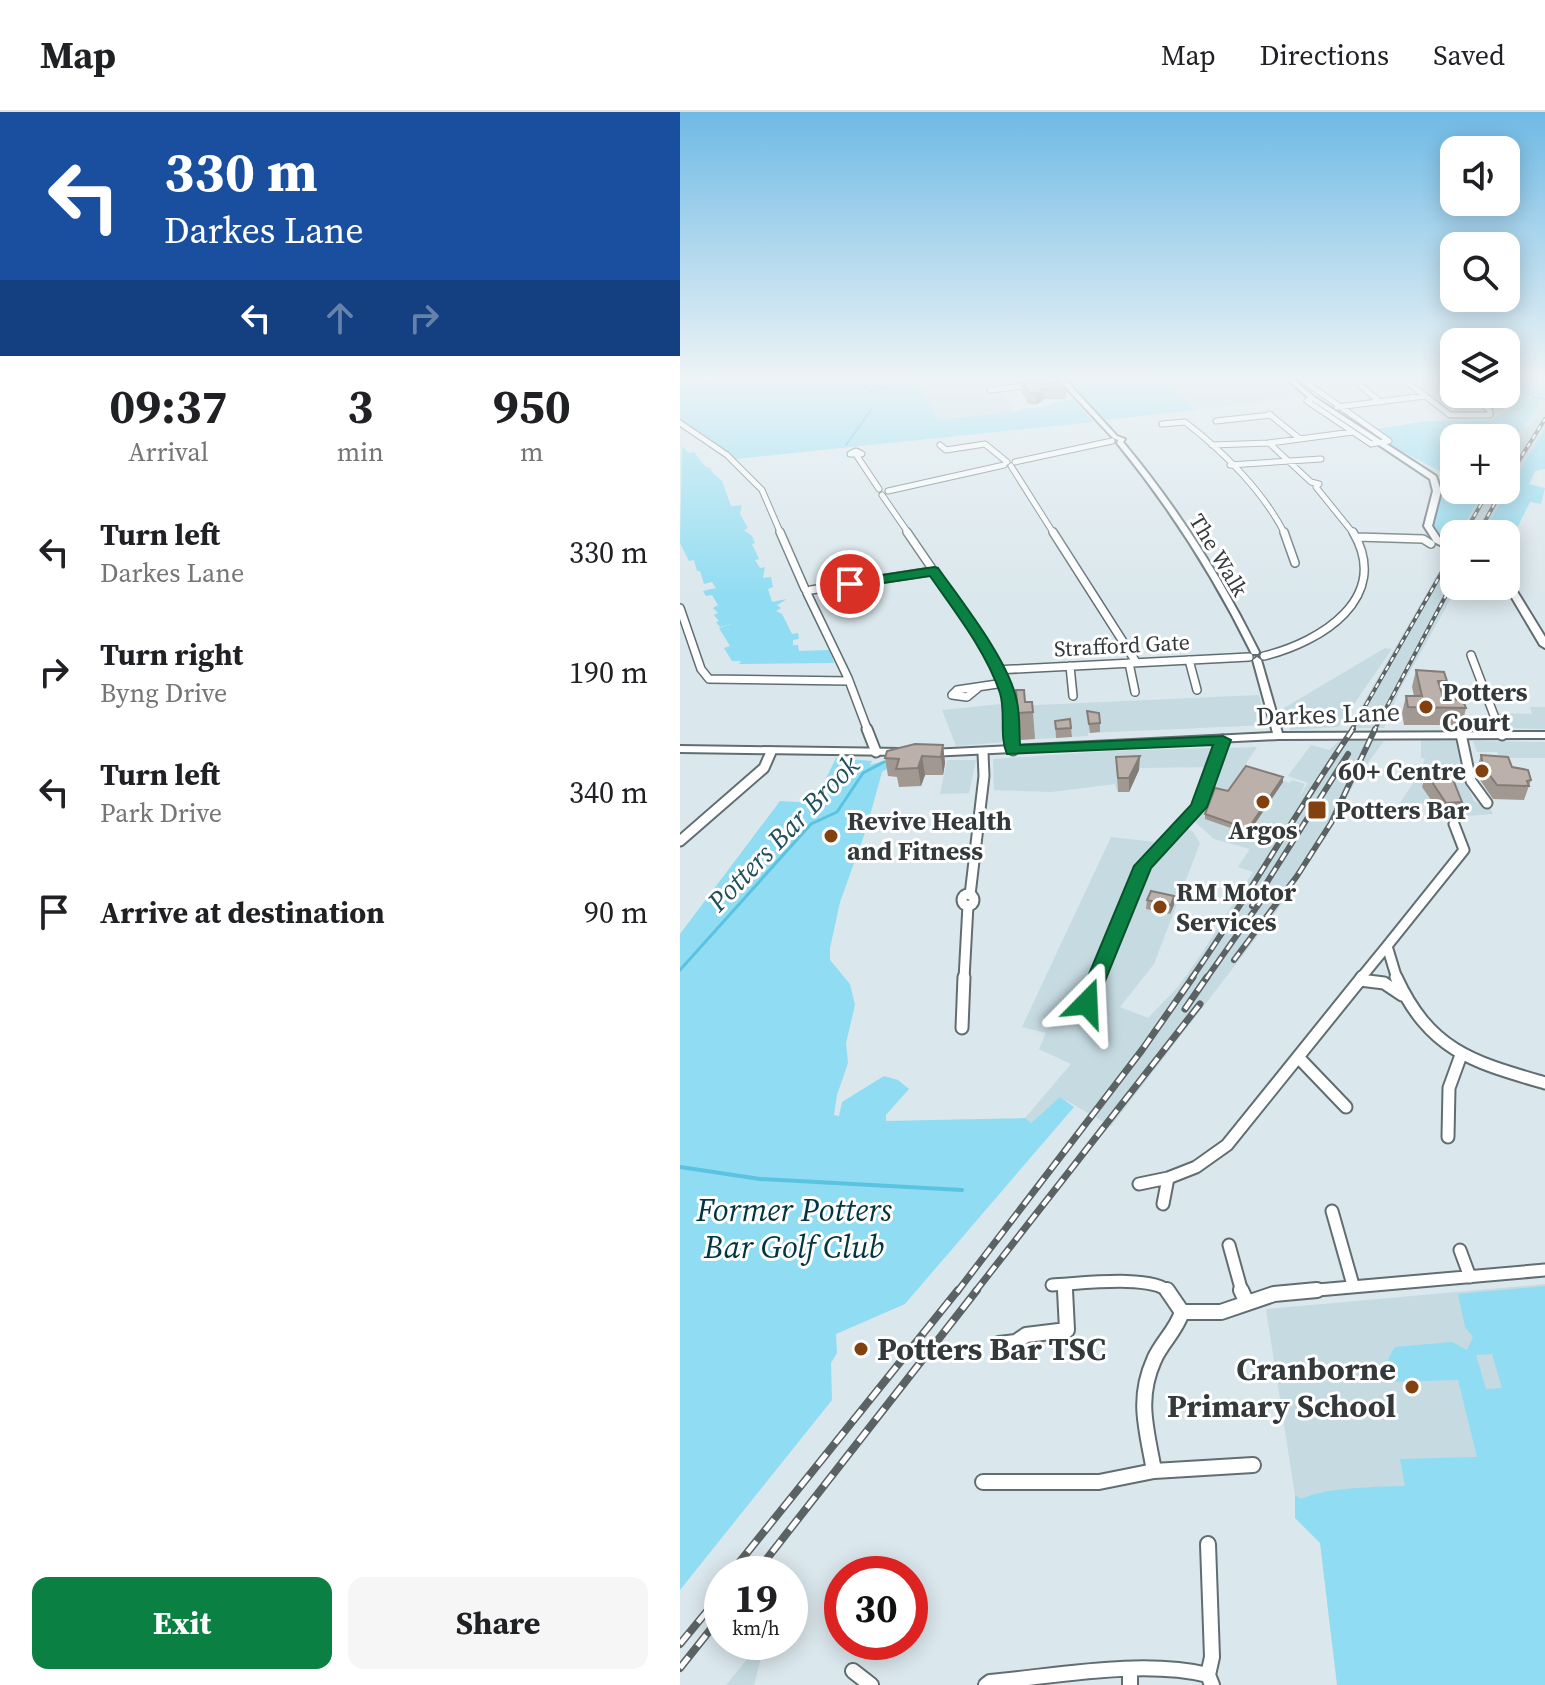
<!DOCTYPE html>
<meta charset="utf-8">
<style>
:root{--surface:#fff;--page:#f6f6f6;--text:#202124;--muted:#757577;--line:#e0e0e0;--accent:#0b8043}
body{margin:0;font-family:"Source Serif 4",serif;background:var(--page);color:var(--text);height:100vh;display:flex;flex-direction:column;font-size:30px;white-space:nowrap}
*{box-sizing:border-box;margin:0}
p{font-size:26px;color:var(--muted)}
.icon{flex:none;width:44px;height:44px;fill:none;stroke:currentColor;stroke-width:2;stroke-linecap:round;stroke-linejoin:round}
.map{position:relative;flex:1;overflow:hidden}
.details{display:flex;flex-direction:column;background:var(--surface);width:680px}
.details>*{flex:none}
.guide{background:#1a4fa0;color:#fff;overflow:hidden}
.fabs{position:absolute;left:760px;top:24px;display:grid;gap:16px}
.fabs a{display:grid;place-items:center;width:80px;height:80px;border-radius:16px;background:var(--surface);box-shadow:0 4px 20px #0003;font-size:40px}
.speed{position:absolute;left:24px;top:1444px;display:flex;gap:16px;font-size:40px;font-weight:700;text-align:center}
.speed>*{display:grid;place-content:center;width:104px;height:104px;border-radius:50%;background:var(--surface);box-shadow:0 4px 20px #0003;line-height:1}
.speed small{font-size:20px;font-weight:400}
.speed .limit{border:12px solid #d22;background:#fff;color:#111}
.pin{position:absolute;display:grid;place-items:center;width:68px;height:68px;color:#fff;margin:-34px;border:4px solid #fff;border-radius:50%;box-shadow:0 2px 8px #0007}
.me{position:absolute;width:88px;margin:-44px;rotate:21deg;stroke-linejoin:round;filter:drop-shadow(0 0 6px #0008)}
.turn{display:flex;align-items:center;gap:28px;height:168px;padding:0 32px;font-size:36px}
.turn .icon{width:104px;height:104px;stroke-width:2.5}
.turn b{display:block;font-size:56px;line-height:68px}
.lanes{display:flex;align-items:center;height:76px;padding:0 32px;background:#0003;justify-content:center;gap:40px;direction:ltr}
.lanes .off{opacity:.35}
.eta{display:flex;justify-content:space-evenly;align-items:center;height:136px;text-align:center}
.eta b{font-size:48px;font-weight:700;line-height:56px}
.cta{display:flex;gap:16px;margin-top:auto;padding:16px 32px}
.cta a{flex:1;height:92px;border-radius:16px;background:var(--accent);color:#fff;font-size:32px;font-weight:700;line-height:92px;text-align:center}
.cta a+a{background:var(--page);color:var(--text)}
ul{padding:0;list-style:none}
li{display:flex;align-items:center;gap:24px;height:120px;padding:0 32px}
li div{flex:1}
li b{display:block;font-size:30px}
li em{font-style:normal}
header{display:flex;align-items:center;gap:48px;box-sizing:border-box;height:112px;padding:0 40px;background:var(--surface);border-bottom:2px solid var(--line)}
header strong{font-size:38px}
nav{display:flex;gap:44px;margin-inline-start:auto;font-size:28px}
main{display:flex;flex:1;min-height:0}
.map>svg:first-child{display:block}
</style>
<header>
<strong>Map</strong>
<nav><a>Map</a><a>Directions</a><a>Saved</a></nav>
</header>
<main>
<section class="details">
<div class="guide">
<div class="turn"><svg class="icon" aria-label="left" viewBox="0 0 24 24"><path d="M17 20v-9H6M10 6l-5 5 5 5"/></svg><div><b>330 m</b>Darkes Lane</div></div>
<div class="lanes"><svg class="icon" aria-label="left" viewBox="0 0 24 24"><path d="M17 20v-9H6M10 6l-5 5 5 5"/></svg><svg class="icon off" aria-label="ahead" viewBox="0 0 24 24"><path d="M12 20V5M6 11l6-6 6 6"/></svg><svg class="icon off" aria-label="right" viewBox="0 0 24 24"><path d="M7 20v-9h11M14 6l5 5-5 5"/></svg></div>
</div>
<div class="eta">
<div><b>09:37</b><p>Arrival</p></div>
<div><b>3</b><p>min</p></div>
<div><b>950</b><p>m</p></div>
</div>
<ul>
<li><svg class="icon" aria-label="left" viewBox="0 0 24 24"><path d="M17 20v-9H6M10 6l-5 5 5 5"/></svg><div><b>Turn left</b><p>Darkes Lane</p></div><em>330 m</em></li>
<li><svg class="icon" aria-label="right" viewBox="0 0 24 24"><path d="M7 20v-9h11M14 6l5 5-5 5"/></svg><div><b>Turn right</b><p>Byng Drive</p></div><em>190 m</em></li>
<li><svg class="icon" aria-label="left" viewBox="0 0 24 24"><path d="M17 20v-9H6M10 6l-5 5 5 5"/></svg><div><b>Turn left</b><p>Park Drive</p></div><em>340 m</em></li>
<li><svg class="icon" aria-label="arrive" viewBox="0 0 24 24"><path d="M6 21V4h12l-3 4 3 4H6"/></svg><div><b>Arrive at destination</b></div><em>90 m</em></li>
</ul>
<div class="cta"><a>Exit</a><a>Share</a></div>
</section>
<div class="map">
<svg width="865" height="1573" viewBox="0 0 865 1573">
<rect width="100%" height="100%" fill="#dae7ec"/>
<path fill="#c5dae1" d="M234,264h63l14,15 10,-1 13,22 -76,9z
M479,264h120l23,21 -107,13z
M865,285v31l-63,106h-22l23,-44h23v-40z
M774,433v41h4l-58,103 -16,39h-35z
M705,536l7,1 -54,78 -48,3 -6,-22z
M579,583l7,30 -178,8v3l-68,4 -3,-34z
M321,592l3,38 -48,4 -14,-36z
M850,595h15v22l-42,-1 -5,-15 34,1z
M775,625l8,42 12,23 14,4 4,8 -54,4 -5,-15h-34l15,-23 3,-1 7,-20 -4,-1v-20z
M659,629h45l-26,35 -33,62 -51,77 -163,211 -51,-29 -29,26 -6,-5 46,-54 -32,-15 7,-16 -24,-6 89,-190 44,5 22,-19 16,9 7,11 -46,121 -34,43 28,11 30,-31 24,-34 51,-81 -15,-5 12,-18 -36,-10 -20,-18 36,-73 27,-1 -14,21 47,15 2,-3 13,4 -6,13 9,-14 -20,-7 23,-31 18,5z
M793,629l72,1v16h-45l-3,-6h-20z
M531,636l3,2 -8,17 -66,1 -13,23h-10l-2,-7 -64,8 -57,-2 -1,-31 116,-8z
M267,648h29l-7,33 -29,1z
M865,1172v241l-250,-7v-23l-29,-186z
M81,1530h4l-11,43h-28z"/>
<path fill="#90dcf2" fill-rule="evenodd" d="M234,264l24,44 84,-9 -1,-2 22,-2 29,-8 21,23 -358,37 -31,-24 -24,-14v-36l61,-7z
M440,264h37l38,34 -91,10 -35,-38z
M826,264h39v21l-39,53v-12h-52v52h29l-23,44h-6l-1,12 -3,-1 -17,-19 12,-43 6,-6 -63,-33 6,-3 -18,-12 52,-8 64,-1 24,-15 -14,-11h4z
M865,316v41l-10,2 -6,13 16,4 -4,16 -11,-2 -24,48v-16h-24z
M2,334l7,7 5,-1 11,14 7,3 -2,1 12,11 9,25 11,-1 -2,9 8,14 -4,2 8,6 3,7 -3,1 7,15 -4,1 5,8 5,-1 -2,11 8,-1 2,10 -5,2 4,13 15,-3 -10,6 4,3 -5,3 6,3 10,20 6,-1 1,6 -6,1v5h5l1,6 30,-1 5,13 -95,1 2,-3h-9l-8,-13 6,-2 -11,-18 15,-5 -14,4 -4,-5 3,-1 -5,-6 4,-2 -5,-5 5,-3 -6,-10 -6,1 -3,-5 13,-3 -4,-6 -8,2 -4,-13h-3l-3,-11 -5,1 -9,-18z
M156,646l36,3 -2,4 23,-7 1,6 -12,8 -16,58 -26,72 -10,46v12l20,24 5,21 -9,38 2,20 -11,32 -3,20 5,1 3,-14 42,-26 14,4 11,9 -23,26v6l139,-3 6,5 29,-26 14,10 -169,197 -69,30 1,19 -6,10 1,37 -152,190v-656l100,-133 34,2z
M865,1174v399h-208l-17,-142 -25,-25v-23l6,4c27,-12 73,-12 104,-13l-5,-27 77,-2 -19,-77 -68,2c-4,-15 -4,-22 5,-35l57,-5 15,8 6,-13 -8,-10 -7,-33zM812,1242l10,34 -16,1 -10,-34z"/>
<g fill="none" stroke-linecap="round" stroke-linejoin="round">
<path stroke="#59c3e0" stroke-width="2" d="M187,272l-2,4 10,5
M193,277l15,-2 11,-7
M853,285l12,2
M166,333l25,-35"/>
<path stroke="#59c3e0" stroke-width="3" d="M0,858l131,-146 26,-12 26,-39 21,-11"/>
<path stroke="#59c3e0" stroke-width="4" d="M0,1055l80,12 202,11"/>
<g stroke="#616e71" stroke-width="7">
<path id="minor-far4" d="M24,264l7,4
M617,264l92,65 -18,3 -64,-43 5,-3
M726,269l44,34h40v-4l-18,-17
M680,273l20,17
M310,278l42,-5
M657,295l88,-11
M589,302l31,25
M536,309l55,-6
M0,311l47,32 35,35 19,44
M482,312l23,-2c38,29 78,69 100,112
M589,331l42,39 8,2 -3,3 38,47
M260,333l6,5 39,-6 22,18
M532,333l57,-2 84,-11
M176,339l6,3h-12z
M177,344l22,33
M335,350l97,-21
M550,353l91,-6
M331,354l43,68
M208,379l116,-26
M202,383l27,39"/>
</g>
<g stroke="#616e71" stroke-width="10">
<path id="minor-far3" d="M100,420l25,57
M227,420l65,95 32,56 5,14 3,34
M373,420l83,130
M604,420l11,31
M677,425l66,2 8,5
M131,478l123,-19
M127,481l41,85 20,53
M0,496l21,61 8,10 140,2
M791,543l29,76
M584,544c57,-14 128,-58 89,-124
M509,548l8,30
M449,551l6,29
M390,554l3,30
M316,558l253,-13
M298,576l-11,9 -15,-2 5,-5 47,-7"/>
</g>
<g stroke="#616e71" stroke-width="13">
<path id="minor-far2" d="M187,617l9,23
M331,617l2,21
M820,617l2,6
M781,622l10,47 16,22
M0,729l84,-73 7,-16
M282 788a6 6 0 1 1 12 0a6 6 0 1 1-12 0Z
M290,783l14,-119 -1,-23
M284,867l4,-74
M417,867l46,-113 55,-59 25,-67
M680,867l27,-33
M717,867l-10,-33 77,-96 -10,-26"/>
</g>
<g stroke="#616e71" stroke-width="15">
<path id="minor-far1" d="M682,865l-2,3 24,3 18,12
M716,865c34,74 77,85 149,106
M407,891l10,-26
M282,916l2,-51
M619,946l47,49
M768,1025l1,-49 12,-33
M459,1072l29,-6
M483,1092l5,-26 28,-11 31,-22 133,-165
M652,1099l21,74
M549,1133l13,47
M780,1138l10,27
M372,1173c26,-1 100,-11 117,7
M385,1173v7
M615,1180l250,-22"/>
</g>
<g stroke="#616e71" stroke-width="18">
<path id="minor" d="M561,1178l6,13
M502,1200h39l53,-18 43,-4
M319,1232l17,-2 10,-7 41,-5 -2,-40
M474,1359c-7,-41 -18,-71 0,-111 7,-17 22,-29 28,-48l-15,-22
M303,1370h116l55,-11 99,-6
M528,1432l4,113 -4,18 4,10
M173,1559l18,14
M450,1560v13
M306,1573l4,-3c67,-6 152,-23 218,-7"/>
</g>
<g stroke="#616e71" stroke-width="4">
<path id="tertiary" d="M375,264h7l55,60 8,3 -2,3c54,65 99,135 136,210l-1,2h-6l-1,-2c-37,-75 -81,-144 -134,-209l1,-3 -5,-2z
M577,545l4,3 21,73 263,-1v6l-267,1 -348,17 -5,-3 5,-3 343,-17 -20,-73z
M0,634l221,3 5,3 -5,3 -221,-3z"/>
</g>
<g stroke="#616e71" stroke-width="4">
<path id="secondary" d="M603,264h7l24,21 122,79 5,15 -9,35 8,12 14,9v5l-20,-10 -10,-16 9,-35 -3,-12 -120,-80z
M826,465l4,3 35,57v11l-5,-3 -35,-59z"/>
</g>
<use href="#minor-far4" stroke="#fff" stroke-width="5"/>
<use href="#minor-far3" stroke="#fff" stroke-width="7"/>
<use href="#minor-far2" stroke="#fff" stroke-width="9"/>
<use href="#minor-far1" stroke="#fff" stroke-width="11"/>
<use href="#minor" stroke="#fff" stroke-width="14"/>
<use href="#tertiary" fill="#fff" fill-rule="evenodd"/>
<use href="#secondary" fill="#fff" fill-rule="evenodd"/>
<g stroke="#5b6264" stroke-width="4">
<path id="rail-far3" d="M826,369l39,-62
M784,422l25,-44
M798,422l18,-33
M671,619l103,-180
M694,619l80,-151"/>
</g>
<g stroke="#5b6264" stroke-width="6">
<path id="rail-far2" d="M572,794l96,-152
M554,848l63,-84 34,-53 44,-94
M511,867c57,-81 105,-168 162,-250
M526,867l55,-78"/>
</g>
<g stroke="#5b6264" stroke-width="7">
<path id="rail-far1" d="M505,897l22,-32
M277,1180l185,-242 51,-73
M295,1180l225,-288"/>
</g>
<g stroke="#5b6264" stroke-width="8">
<path id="rail" d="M50,1462l228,-284
M75,1462l222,-284
M0,1532l42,-51
M0,1556l42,-53"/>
</g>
<use href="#rail-far3" stroke="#fff" stroke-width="2" stroke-dasharray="5" stroke-linecap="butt"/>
<use href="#rail-far2" stroke="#fff" stroke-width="3" stroke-dasharray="9" stroke-linecap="butt"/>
<use href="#rail-far1" stroke="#fff" stroke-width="4" stroke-dasharray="11" stroke-linecap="butt"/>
<use href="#rail" stroke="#fff" stroke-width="5" stroke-dasharray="14" stroke-linecap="butt"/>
</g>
<path fill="#a29892" d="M341,270l23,2 22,4v11h-22l-8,6 -10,-2v-5l-4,-5z
M736,558l31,11 -4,16 23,11 -4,17h-58l-2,-12 4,-17h8l-2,-9z
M336,578l17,22 2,27 -15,1z
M407,599l13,12v9l-10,1z
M375,609l16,7 1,9 -16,1z
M263,633l2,18 -2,12h-18l-4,11 -22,1 -2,-10 -9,-1 -3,-18z
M801,643l31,12 19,13 -7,20 -31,-1 -13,-19 -3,-12z
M436,645l23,13 -10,22h-11z
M746,661l36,29 -3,14 -16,1 -21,-30z
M603,670l-35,52 -43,-15v-5l23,-23z
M494,784v9l-4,9 -24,-5 1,-9z"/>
<path fill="#847c77" d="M363,277l1,10 -8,6v-11z
M263,633l2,18 -2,12 -2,-18z
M242,644l3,19 -4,11 -3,-18z
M460,644l-1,14 -10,22v-14z
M603,665v5l-35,52v-5z
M494,784v9l-4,9 1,-9z"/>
<path fill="#bcb1aa" stroke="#847c77" stroke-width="2" d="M360,267l4,5 16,-2 6,6 -23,1 -7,5 -11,-2 3,-2 -7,-8z
M736,558l28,2 3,9h-9l5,16 20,4 3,7 -58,-1 -2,-11h16z
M336,578h8l1,12h7l1,10 -15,1z
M407,599l12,2 1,10 -11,1z
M390,607l1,9 -15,1 -1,-8z
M235,632l28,1 -2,12 -19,-1 -4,12 -22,1 3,-10 -14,-1 2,-7z
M801,643l27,2 4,10 16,3 3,10 -4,1 2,5 -32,-1 -14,-19z
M460,644l-11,22h-11l-2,-21z
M566,654l37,11 -35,52 -43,-15 10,-26 13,3z
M768,655l14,35 -16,1 -20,-30z
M471,779l23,5 -3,9 -24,-5z"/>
<linearGradient id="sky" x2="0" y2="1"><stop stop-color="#6fbae5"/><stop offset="0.55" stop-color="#eef4f6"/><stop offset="1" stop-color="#eef4f6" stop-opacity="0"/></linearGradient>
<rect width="865" height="484" fill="url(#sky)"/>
<path fill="#0b8043" stroke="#07532c" stroke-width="2" d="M254,455l4,1c24,34 72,94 79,134 3,14 2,29 3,43l203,-9 8,4 -24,67 -56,61 -57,140h-14l-3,-5 57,-137 57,-61 22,-60 -206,9c-8,-18 -1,-42 -7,-61 -14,-42 -45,-81 -70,-117l-80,12 -7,-4 7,-4z"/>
<g fill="#844110" stroke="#fff" stroke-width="3">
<circle cx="746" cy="595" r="8"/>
<circle cx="802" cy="659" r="8"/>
<circle cx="583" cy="690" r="8"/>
<rect x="627" y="688" width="20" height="20" rx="4"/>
<circle cx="151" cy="724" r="8"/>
<circle cx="480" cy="795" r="8"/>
<circle cx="181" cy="1237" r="8"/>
<circle cx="732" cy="1275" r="8"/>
</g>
<g text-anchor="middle" stroke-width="6" stroke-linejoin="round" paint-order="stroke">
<g font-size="22" fill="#343a3b" stroke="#fff">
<text transform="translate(539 443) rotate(59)" y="8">The Walk</text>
<text transform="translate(442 533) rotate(-3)" y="8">Strafford Gate</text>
</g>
<g font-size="26" font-weight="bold" fill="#343a3b" stroke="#fff" text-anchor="start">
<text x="762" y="589">Potters<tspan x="762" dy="30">Court</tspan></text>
<text x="786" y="668" text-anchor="end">60+ Centre</text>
<text x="655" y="707">Potters Bar</text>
<text x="167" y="718">Revive Health<tspan x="167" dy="30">and Fitness</tspan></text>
<text x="583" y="727" text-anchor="middle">Argos</text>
<text x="496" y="789">RM Motor<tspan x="496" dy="30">Services</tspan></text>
</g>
<g font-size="26" fill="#343a3b" stroke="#fff">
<text transform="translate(648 602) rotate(-2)" y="9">Darkes Lane</text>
</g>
<g font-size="28" font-style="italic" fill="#214f5c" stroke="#fff">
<text transform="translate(103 721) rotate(-46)" y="10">Potters Bar Brook</text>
</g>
<g font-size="32" font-style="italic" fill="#013541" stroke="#fff">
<text x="114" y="1109">Former Potters<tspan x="114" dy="37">Bar Golf Club</tspan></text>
</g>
<g font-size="32" font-weight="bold" fill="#343a3b" stroke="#fff" text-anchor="start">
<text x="197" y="1248">Potters Bar TSC</text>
<text x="716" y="1268" text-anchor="end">Cranborne<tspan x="716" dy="37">Primary School</tspan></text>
</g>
</g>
</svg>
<div class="fabs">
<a><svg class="icon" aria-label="sound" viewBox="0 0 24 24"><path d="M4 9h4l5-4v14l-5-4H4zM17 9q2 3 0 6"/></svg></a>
<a><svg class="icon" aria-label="search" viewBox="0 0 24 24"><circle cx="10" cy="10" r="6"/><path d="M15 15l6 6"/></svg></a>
<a><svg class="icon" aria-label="layers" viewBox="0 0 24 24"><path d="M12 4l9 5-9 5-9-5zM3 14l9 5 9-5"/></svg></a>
<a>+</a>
<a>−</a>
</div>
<div class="speed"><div>19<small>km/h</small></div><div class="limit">30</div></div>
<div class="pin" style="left:170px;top:472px;background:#d93025"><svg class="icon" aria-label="arrive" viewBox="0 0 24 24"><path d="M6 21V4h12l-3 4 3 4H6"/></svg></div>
<svg class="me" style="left:407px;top:891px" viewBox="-20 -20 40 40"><path d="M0-17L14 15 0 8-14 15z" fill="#0b8043" stroke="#fff" stroke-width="4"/></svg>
</div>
</main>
